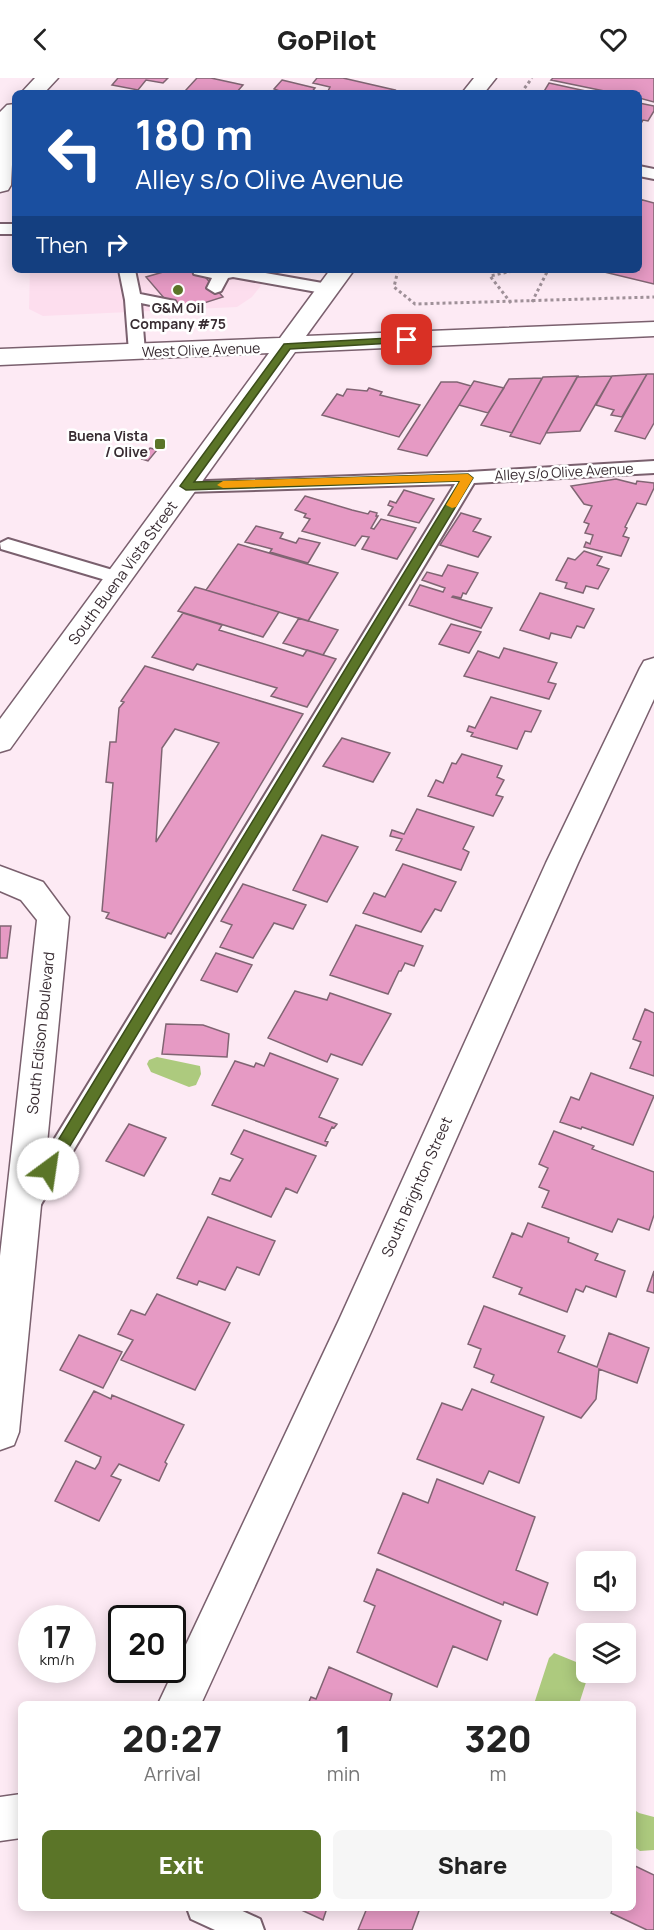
<!DOCTYPE html>
<style>
:root{--surface:#fff;--page:#f6f6f6;--text:#222;--muted:#767676;--accent:#5b7528}
body{margin:0;font-family:Manrope,sans-serif;background:var(--page);color:var(--text);height:100vh;display:flex;flex-direction:column;font-size:22px;white-space:nowrap}
*{box-sizing:border-box;margin:0}
p{font-size:20px;color:var(--muted)}
.icon{flex:none;width:33px;height:33px;fill:none;stroke:currentColor;stroke-width:2;stroke-linecap:round;stroke-linejoin:round}
.map{position:relative;flex:1;overflow:hidden}
.panel{position:absolute;left:18px;top:1623px;width:618px;height:210px;display:flex;flex-direction:column;background:var(--surface);border-radius:9px;box-shadow:0 3px 15px #0003}
.panel>*{flex:none}
.banner{position:absolute;left:12px;top:12px;width:630px;height:183px;border-radius:9px;box-shadow:0 3px 15px #0003;background:#1a4fa0;color:#fff;overflow:hidden}
.tools{position:absolute;left:576px;top:1473px;display:grid;gap:12px}
.tools a{display:grid;place-items:center;width:60px;height:60px;border-radius:9px;background:var(--surface);box-shadow:0 3px 15px #0003;font-size:30px}
.speed{position:absolute;left:18px;top:1527px;display:flex;gap:12px;font-size:30px;font-weight:700;text-align:center}
.speed>*{display:grid;place-content:center;width:78px;height:78px;border-radius:50%;background:var(--surface);box-shadow:0 3px 15px #0003;line-height:1}
.speed small{font-size:15px;font-weight:400}
.speed .limit{border:3px solid #111;border-radius:9px;background:#fff;color:#111}
.pin{position:absolute;display:grid;place-items:center;width:51px;height:51px;color:#fff;margin:-26px;border-radius:12px;box-shadow:0 3px 9px #0006}
.me{position:absolute;width:66px;margin:-33px;rotate:31deg;stroke-linejoin:round;filter:drop-shadow(0 0 4px #0008)}
.turn{display:flex;align-items:center;gap:21px;height:126px;padding:0 24px;font-size:27px}
.turn .icon{width:78px;height:78px;stroke-width:2.5}
.turn b{display:block;font-size:42px;line-height:51px}
.then{display:flex;align-items:center;height:57px;padding:0 24px;background:#0003;gap:12px;font-size:22px}
.eta{display:flex;justify-content:space-evenly;align-items:center;height:102px;text-align:center}
.eta b{font-size:36px;font-weight:800;line-height:42px}
.action{display:flex;gap:12px;margin-top:auto;padding:12px 24px}
.action a{flex:1;height:69px;border-radius:9px;background:var(--accent);color:#fff;font-size:24px;font-weight:800;line-height:69px;text-align:center}
.action a+a{background:var(--page);color:var(--text)}
header{display:flex;justify-content:space-between;align-items:center;height:78px;padding:0 24px;background:var(--surface);font-size:27px;font-weight:800}
.map>svg:first-child{display:block}
</style>
<header><svg class="icon" aria-label="back" viewBox="0 0 24 24"><path d="M15 5l-7 7 7 7"/></svg>GoPilot<svg class="icon" aria-label="heart" viewBox="0 0 24 24"><path d="M12 20l-8-8c-3-5 5-10 8-4 3-6 11-1 8 4z"/></svg></header>
<div class="map">
<svg width="654" height="1852" viewBox="0 0 654 1852">
<rect width="100%" height="100%" fill="#fdeaf4"/>
<path fill="#fddeee" d="M30,192h243l-21,27 -15,10 -194,9 -14,-7z"/>
<path fill="#adca7e" d="M157,979l43,9 1,8 -5,11 -7,2 -38,-15 -4,-8 2,-4z
M554,1575l32,13v6l3,1 -10,31h-45l15,-46z
M633,1731l6,4 15,4v33l-14,1 -7,-5z"/>
<path fill="#e69ac4" stroke="#806573" stroke-width="1.5" fill-rule="evenodd" d="M118,0h50l-5,5 -17,-3 -8,10 -26,-5z
M197,0h14l32,7 -7,8 -51,-2z
M317,0h26l52,12 -3,3h-65l3,-6 -17,-4z
M553,0h101v24l-15,-4v-5h-25l-63,-13z
M282,2l33,8 -4,5h-26l-11,-4z
M549,5l46,10h-52z
M639,25l15,3v5l-6,10 -5,-1 -4,7z
M639,121l15,4v81l-58,-14h43z
M170,192h29l24,27 -47,15 -30,-35z
M647,296l-25,43 -11,-2 3,-5 -18,-5 16,-29z
M647,296h7v49l-9,16 -30,-8z
M578,298l-38,68 -30,-8 33,-59z
M612,298l-32,55 -34,2 31,-56z
M542,300l-30,55 -31,-8 28,-46z
M474,303l30,7 -16,25 -29,-8z
M441,304h16l14,4 -44,70 -29,-7z
M369,310l13,4 -2,3 40,10 -21,32 -77,-22 15,-21 6,2 4,-7 20,2z
M150,370l7,2 -9,11 -6,-2z
M616,401l20,5 1,-3 17,2v5l-8,17 -9,-2 -12,24 2,1 -4,8 6,2 -8,18 -37,-9 2,-5 4,2 3,-9 -8,-2 4,-9 -5,-2 8,-16 -8,-2 -13,-18z
M404,412l30,9 -15,24 -31,-8 5,-8 -5,-2 2,-4 6,2z
M305,418l47,14 16,4 2,-3 7,2 -1,3h2l-7,12 3,1 7,-10 35,9 -19,31 -35,-10 7,-12 -7,-1 -7,10 -53,-15 8,-12 -6,-2 2,-3 -11,-4z
M461,435l20,6 -8,12 18,6 -13,20 -38,-12z
M256,448l27,7 -3,5 16,5 3,-5 21,5 -12,20 -21,-6 -17,-5 2,-3 -27,-7z
M238,466l100,29 -30,48 -102,-31z
M584,473l18,6 -5,8 12,4 -11,20 -12,-3 -3,7 -18,-5 2,-5 -11,-3 12,-22 7,2z
M448,487l30,8 -12,21 -3,-1 -2,5 -8,-2 -1,1 40,11 -11,20 -72,-23 11,-20 23,7 2,-4 -23,-8 5,-8 15,4z
M195,509l11,3 73,22 -16,25 -85,-26z
M540,515l54,16 -10,19 -7,-2 -6,12 -20,-5 -2,6 -29,-9z
M183,535l39,12 -3,5 84,26 4,-6 29,9 -29,48 -36,-11 6,-8 -80,-24 -4,6 -41,-13z
M299,540l39,12 -15,25 -40,-12z
M451,546l30,8 -12,21 -30,-9z
M504,570l53,15 -9,19 8,2 -7,15 -85,-23 14,-25 21,7z
M145,588l158,48 -132,220 -3,-1 -3,5 -59,-20 3,-5 -7,-2 11,-128 -7,-1 4,-40h6l3,-34 5,-6 -3,-1zM175,651l44,14 -63,99 6,-94z
M491,619l50,14 -10,21 -6,-1 -8,18 -46,-13 2,-3 -6,-2 2,-5 6,2z
M342,660l48,15 -17,29 -50,-16z
M462,676l40,12 -5,11 7,3 -8,15 7,2 -10,19 -65,-20 8,-16 7,3 9,-20 4,1z
M417,731l57,18 -11,22 6,3 -8,18 -65,-20 6,-11 -12,-3 2,-6 12,4z
M322,757l36,12 -31,55 -34,-12z
M403,786l53,18 -15,29 -6,-2 -14,23 -58,-19 11,-20 11,4z
M243,806l63,21 -13,24 -19,-6 -21,35 -33,-11 12,-22 -11,-4z
M356,847l67,21 -9,20 -9,-3 -4,8h-2l-11,23 -58,-19z
M0,848h11l-4,32h-7z
M216,875l36,12 -15,27 -36,-12z
M295,913l32,9 3,-7 61,21 -29,51 -31,-11 -4,8 -59,-24z
M645,931l9,4v63l-24,-8 11,-26 -8,-3z
M166,946l37,1 26,9 -2,23 -65,-3z
M270,975l68,26 -19,38 18,7 -3,4 -2,-1 -7,14 3,1 -2,4 -114,-41 23,-44 19,6 2,-4 8,3z
M591,995l63,23 -21,49 -51,-18 -1,2 -21,-7 11,-25 8,3z
M129,1046l37,14 -22,38 -38,-15z
M244,1052l72,26 -19,37 -11,-5 -15,29 -59,-23 8,-16 10,3 13,-22 -12,-5z
M554,1053l40,15 -2,3 62,23v43l-5,15 -31,-11 -6,13 -70,-25 7,-16 -10,-4 9,-19 -9,-4z
M208,1139l67,24 -16,34 -22,-8 -12,23 -26,-9 -2,4 -20,-7z
M528,1145l41,15 -1,4 30,12 -3,6 30,11 -9,26 -30,-11 -3,6 -7,-3 -9,23 -48,-18 3,-6 -29,-11 19,-44 10,4z
M654,1193v22l-7,-2z
M157,1216l73,29 -35,67 -74,-30 12,-20 -15,-6 13,-24 14,5z
M484,1228l81,30 -7,16 39,15 12,-34 40,15 -12,35 -38,-14 -3,30 -15,19 -90,-36 3,-7 -20,-8 7,-18 -13,-5z
M79,1257l43,17 -19,36 -43,-18z
M472,1311l72,28 -25,66 -30,-12 -6,13 -66,-25 25,-56 20,7z
M94,1313l17,8 1,-4 72,30 -19,37 2,2 -8,17 -40,-17 -8,12 10,4 -22,41 -44,-20 21,-40 19,8 4,-6 2,-6 -36,-16z
M437,1401l98,38 -19,53 32,13 -11,32 -33,-13 -1,3 -125,-52 25,-60 25,10z
M377,1491l124,52 -14,39 -34,-14 -16,41 -80,-35 18,-46 -11,-5z
M329,1589l63,27 -3,10h-81l3,-7 5,2z
M633,1787l21,10v55h-7l-36,-17 2,-5h20z
M297,1830h30l-4,12z
M367,1830h53l-8,22h-54z"/>
<g fill="none" stroke-linecap="round" stroke-linejoin="round">
<g stroke="#7a606e" stroke-width="4">
<path id="service" d="M639,88l15,3v10l-15,-3z
M0,146h15v10h-15z
M119,192h16l5,24 35,7 2,3 -8,5 -28,-6 4,49 -2,4h-12l-2,-4 -4,-52z
M193,192h56l79,14 8,5 -8,5 -95,-17 -5,1 -7,13 -6,2 -8,-5 5,-10 -18,-4z
M654,383v12l-180,10 -437,728 -9,4 -9,-4 -3,-7 3,-7 436,-713 -270,8 -6,-2 -3,-4 3,-4 289,-10z
M8,461l118,35 2,4 -2,4 -7,2 -118,-35 -1,-6z
M187,1830h49l24,11 4,11h-49l-24,-11z"/>
</g>
<g stroke="#7a606e" stroke-width="3">
<path id="minor" d="M35,0h23l-14,15h-23z
M15,26l-4,81 -3,5 -8,2v-80l7,-7z
M654,580v41l-76,164 -207,469 -170,372h-43l181,-384 207,-457 94,-195 4,-7z
M0,788l43,16 26,35 -50,515 -5,13 -14,5v-194l37,-336 -16,-20 -21,-9z
M21,1716v44l-21,3v-44z"/>
</g>
<g stroke="#7a606e" stroke-width="3">
<path id="secondary" d="M474,0h22l-12,15h-22z
M330,192h24l-48,66 348,-14v14l-359,16 -285,397 -10,3v-33l269,-366 -269,12v-16l280,-11z"/>
</g>
<path stroke="#9f9098" stroke-width="3" stroke-dasharray="3 3" stroke-linecap="butt" d="M521,15l11,-15
M398,192l-4,17 21,17 239,-7
M532,224l16,-32
M511,225l-21,-27 27,-6"/>
<use href="#service" fill="#fff" fill-rule="evenodd"/>
<use href="#minor" fill="#fff" fill-rule="evenodd"/>
<use href="#secondary" fill="#fff" fill-rule="evenodd"/>
</g>
<path fill="#5b7528" stroke="#3b4c1a" stroke-width="1.5" d="M407,259l5,3 -2,2 -120,7 -96,133 274,-8 5,4 -420,696 -5,2 -5,-2 -2,-5 2,-4 417,-684 -274,9 -6,-4 104,-142z"/>
<path fill="#f59e0b" d="M468,396l5,4 -17,29 -4,1 -6,-3 14,-24 -237,7 -6,-3 6,-4z"/>
<g fill="#5b7528" stroke="#fff" stroke-width="2">
<circle cx="178" cy="212" r="6"/>
<rect x="154" y="360" width="12" height="12" rx="3"/>
</g>
<g text-anchor="middle" stroke-width="5" stroke-linejoin="round" paint-order="stroke">
<g font-size="14" font-weight="bold" fill="#382c32" stroke="#fff">
<text x="178" y="235">G&amp;M Oil<tspan x="178" dy="16">Company #75</tspan></text>
<text x="148" y="363" text-anchor="end">Buena Vista<tspan x="148" dy="16">/ Olive</tspan></text>
</g>
<g font-size="14" fill="#382c32" stroke="#fff">
<text transform="translate(201 272) rotate(-2)" y="5">West Olive Avenue</text>
<text transform="translate(564 394) rotate(-3)" y="5">Alley s/o Olive Avenue</text>
</g>
<g font-size="15" fill="#382c32" stroke="#fff">
<text transform="translate(123 495) rotate(-54)" y="5">South Buena Vista Street</text>
<text transform="translate(41 955) rotate(-84)" y="5">South Edison Boulevard</text>
<text transform="translate(417 1109) rotate(-66)" y="5">South Brighton Street</text>
</g>
</g>
</svg>
<div class="tools">
<a><svg class="icon" aria-label="sound" viewBox="0 0 24 24"><path d="M4 9h4l5-4v14l-5-4H4zM17 9q2 3 0 6"/></svg></a>
<a><svg class="icon" aria-label="layers" viewBox="0 0 24 24"><path d="M12 4l9 5-9 5-9-5zM3 14l9 5 9-5"/></svg></a>
</div>
<div class="speed"><div>17<small>km/h</small></div><div class="limit">20</div></div>
<div class="pin" style="left:407px;top:262px;background:#d93025"><svg class="icon" aria-label="arrive" viewBox="0 0 24 24"><path d="M6 21V4h12l-3 4 3 4H6"/></svg></div>
<svg class="me" style="left:48px;top:1091px" viewBox="-20 -20 40 40"><circle r="19" fill="#fff"/><path d="M0-13L10 11 0 6-10 11z" fill="#5b7528"/></svg>
<div class="banner">
<div class="turn"><svg class="icon" aria-label="left" viewBox="0 0 24 24"><path d="M17 20v-9H6M10 6l-5 5 5 5"/></svg><div><b>180 m</b>Alley s/o Olive Avenue</div></div>
<div class="then">Then<svg class="icon" aria-label="right" viewBox="0 0 24 24"><path d="M7 20v-9h11M14 6l5 5-5 5"/></svg></div>
</div>
<section class="panel">
<div class="eta">
<div><b>20:27</b><p>Arrival</p></div>
<div><b>1</b><p>min</p></div>
<div><b>320</b><p>m</p></div>
</div>
<div class="action"><a>Exit</a><a>Share</a></div>
</section>
</div>
